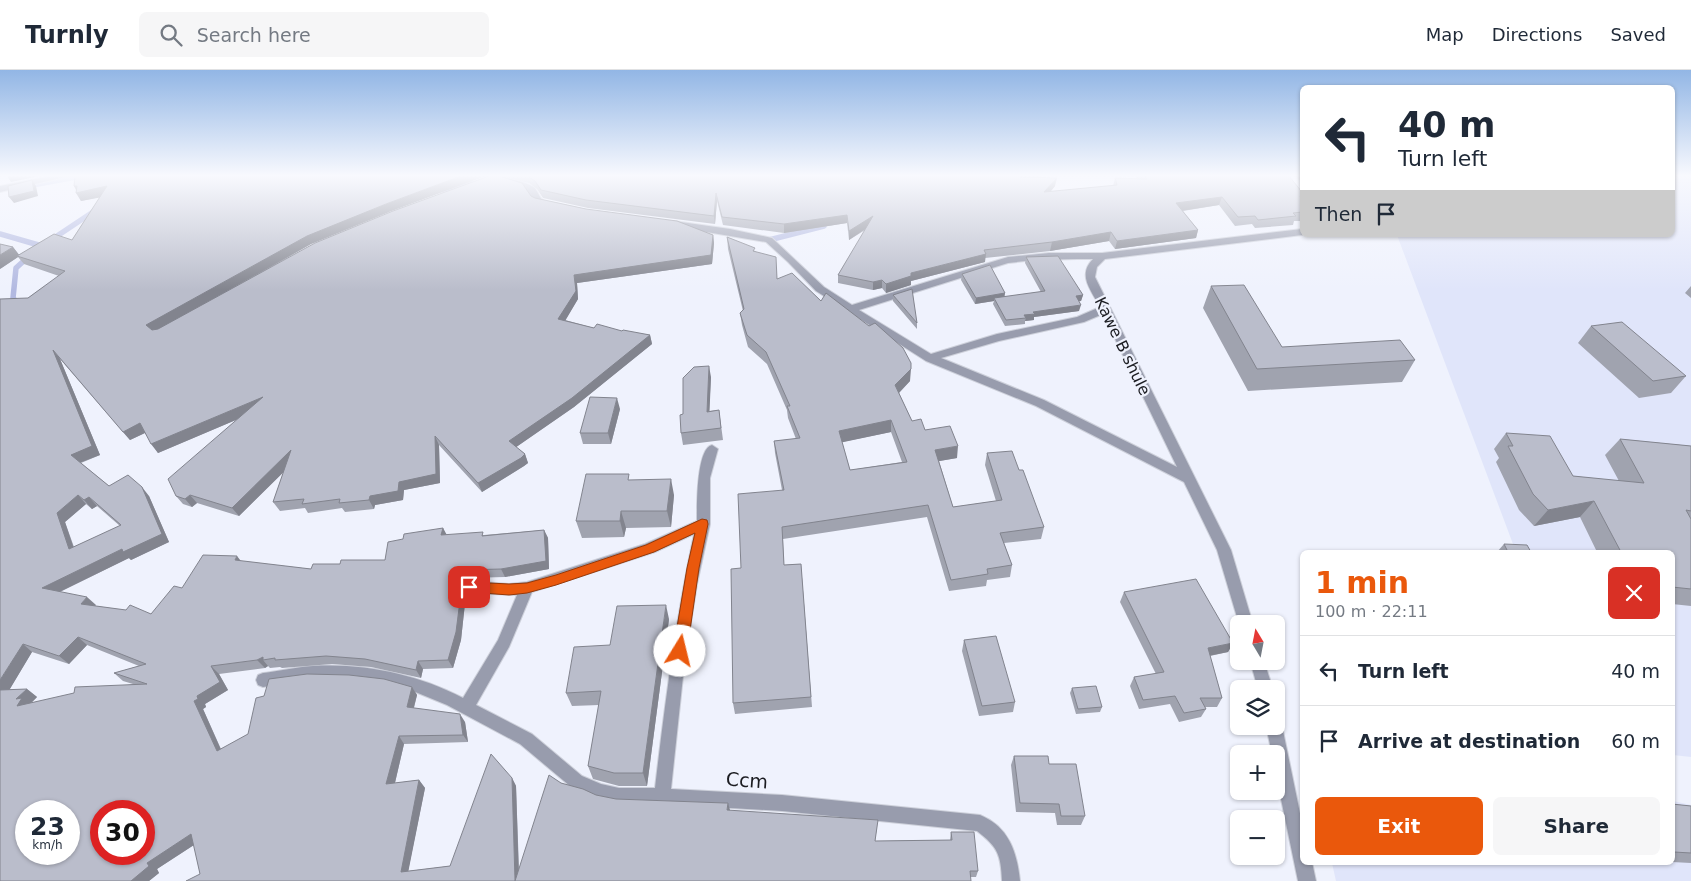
<!DOCTYPE html>
<meta charset="utf-8">
<style>
:root{--surface:#fff;--page:#f6f6f7;--text:#1f2937;--muted:#747a83;--line:#e0e1e3;--accent:#ea580c}
body{margin:0;font-family:"DejaVu Sans",sans-serif;background:var(--page);color:var(--text);height:100vh;display:flex;flex-direction:column;font-size:19px;white-space:nowrap}
*{box-sizing:border-box;margin:0}
p{font-size:16px;color:var(--muted)}
.icon{flex:none;width:28px;height:28px;fill:none;stroke:currentColor;stroke-width:2;stroke-linecap:round;stroke-linejoin:round}
.map{position:relative;flex:1;overflow:hidden}
.drawer{position:absolute;left:1300px;top:480px;width:375px;height:315px;display:flex;flex-direction:column;background:var(--surface);border-radius:8px;box-shadow:0 1px 4px #0004}
.drawer>*{flex:none}
.hud{position:absolute;left:1300px;top:15px;width:375px;height:152px;border-radius:8px;box-shadow:0 1px 4px #0004;background:#fff;color:var(--text);overflow:hidden}
.needle{width:32px;rotate:350deg}
.controls{position:absolute;left:1230px;top:545px;display:grid;gap:10px}
.controls a{display:grid;place-items:center;width:55px;height:55px;border-radius:8px;background:var(--surface);box-shadow:0 1px 4px #0004;font-size:25px}
.speed{position:absolute;left:15px;top:730px;display:flex;gap:10px;font-size:25px;font-weight:700;text-align:center}
.speed>*{display:grid;place-content:center;width:65px;height:65px;border-radius:50%;background:var(--surface);box-shadow:0 1px 4px #0004;line-height:1}
.speed small{font-size:12px;font-weight:400}
.speed .limit{border:8px solid #d22;background:#fff;color:#111}
.pin{position:absolute;display:grid;place-items:center;width:42px;height:42px;color:#fff;margin:-21px;border-radius:10px;box-shadow:0 2px 8px #0006}
.me{position:absolute;width:55px;margin:-28px;rotate:9deg;stroke-linejoin:round;filter:drop-shadow(0 0 4px #0008)}
.turn{display:flex;align-items:center;gap:18px;height:105px;padding:0 15px;font-size:22px}
.turn .icon{width:65px;height:65px;stroke-width:2.5}
.turn b{display:block;font-size:35px;line-height:42px}
.then{display:flex;align-items:center;height:48px;padding:0 15px;background:#0003;gap:10px;font-size:19px}
.round{display:grid;place-items:center;flex:none;width:52px;height:52px;border-radius:8px;background:var(--page)}
.head{display:flex;align-items:center;justify-content:space-between;height:85px;padding:0 15px}
h1{font-size:30px;font-weight:800;line-height:38px;color:var(--accent)}
.primary-button{display:flex;gap:10px;margin-top:auto;padding:10px 15px}
.primary-button a{flex:1;height:58px;border-radius:8px;background:var(--accent);color:#fff;font-size:20px;font-weight:800;line-height:58px;text-align:center}
.primary-button a+a{background:var(--page);color:var(--text)}
ul{padding:0;list-style:none}
li{display:flex;align-items:center;gap:15px;height:70px;padding:0 15px;border-top:1px solid var(--line)}
li div{flex:1}
li b{display:block;font-size:19px}
li em{font-style:normal}
header{display:flex;align-items:center;gap:30px;box-sizing:border-box;height:70px;padding:0 25px;background:var(--surface);border-bottom:1px solid var(--line)}
header strong{font-size:24px}
nav{display:flex;gap:28px;margin-inline-start:auto;font-size:18px}
.search{width:350px;height:45px;background:var(--page);display:flex;align-items:center;gap:12px;box-sizing:border-box;padding:0 18px;border-radius:8px;color:var(--muted);font-size:19px}
.map>svg:first-child{display:block}
</style>
<header>
<strong>Turnly</strong>
<div class="search"><svg class="icon" aria-label="search" viewBox="0 0 24 24"><circle cx="10" cy="10" r="6"/><path d="M15 15l6 6"/></svg>Search here</div>
<nav><a>Map</a><a>Directions</a><a>Saved</a></nav>
</header>
<div class="map">
<svg width="1691" height="811" viewBox="0 0 1691 811">
<rect width="100%" height="100%" fill="#eff2fd"/>
<path fill="#e0e5fa" d="M1673,106h18v581l-18,-2 -1,-203h-156l-119,-317h275z
M1673,731l18,4v76h-355l-4,-18 340,-1z"/>
<g fill="none" stroke-linecap="round" stroke-linejoin="round">
<path stroke="#b2b9e1" stroke-width="5.5" d="M27,116l54,-10
M443,120l28,-7
M0,164l42,12 -3,3
M51,170l45,-30
M769,170l55,-14
M20,236l-7,-8 3,-30 12,-11"/>
<g stroke="#cdd0da" stroke-width="2">
<path id="minor" d="M51,106h19l-70,16v-6z
M493,106c8,0 36,6 42,12 3,4 5,11 9,13 4,2 7,2 11,5l-5,3 -15,-5 -9,-14 -24,-6z
M1297,106h5v4l-3,-1z
M674,151l56,8 42,9 52,49 28,18 156,-48 41,-4h53l200,-24v6l-197,24 -8,8 -2,10 136,273 22,74h-14l-22,-74 -33,-68 -148,-76 -110,-45 -110,-70 -28,-29 -22,-20 -95,-16v-4zM1077,189h16c-16,16 -2,31 7,48l-23,10 -80,17 -66,20 -72,-44 149,-47 27,-3zM1103,244l74,153 -133,-67 -103,-42 58,-17 85,-19z
M712,375l6,4 -8,29v46l-13,60 -13,83 -13,122 111,6 198,20c29,12 37,37 40,66h-18c-1,-26 -4,-34 -25,-50l-195,-20 -120,-7h-43l-19,-4 -30,-14 -50,-42 -73,-39 -34,-14 -23,-6 -35,-4 -42,-1 -50,7 -5,-2 -2,-5 2,-5 5,-2c16,-2 33,-6 50,-7 51,-3 104,8 150,32l35,-58 19,-45 -48,-2 -5,-2 -2,-4 2,-4 5,-2 40,3 18,-2 118,-38 52,-23c0,-15 -1,-72 15,-76zM694,464c-18,84 -29,169 -39,254h-36l-18,-4 -19,-8 -50,-42 -56,-29 33,-58 23,-55 123,-40z
M1250,591h14l9,28h-15z
M1276,650l3,1 3,5 20,97v39h10l4,19h-18l-22,-106v-21h-4l-6,-28h10z"/>
</g>
<use href="#minor" fill="#989cad" fill-rule="evenodd"/>
</g>
<path fill="#a0a3af" fill-rule="evenodd" d="M500,106h541l-3,1 17,9 -5,6 63,-6 2,-8 22,1 -2,-3h154l13,16v29h-8l-1,4 -38,3 -3,-4 -17,2 -16,-21 -36,6 15,19 -2,8 -81,11 -6,-8 -59,10 -65,7v4l-74,19v4l-25,8 -4,-5 -9,2 -35,-7v-8l27,-45 -16,10 -2,-17 -63,10 -61,-8 -6,-24 -2,23 -127,-16 -45,-10 -6,-9 -8,-6z
M74,116l315,26 -78,32 -43,25 263,-73 4,2 51,11 127,26 1,8 -2,21 -135,19 1,16 -13,21 29,8 56,7 2,9 -78,63 -58,40 9,7 3,9 -4,3 -42,26 -43,-47 1,38 -36,7 -1,10 -28,5 -1,4 -29,3 -3,-4 -34,5 -3,-5 -25,3 -7,-9 11,-31 -45,45 -42,-13 -5,4 -9,-3 -7,-8 62,-77 -80,34 -13,-20 -15,7 -70,-81 40,96 -19,8 28,23 40,10 20,46 -38,18 -2,-2 -69,34 36,14 55,8 31,-26 59,-27 70,8 29,-5 45,-4 18,-21 40,-11 3,7h38l60,-5 4,8 1,31 -44,8 -37,1 -6,4 -1,3 5,9 -5,46 -8,28 -30,1 -2,9 -50,-11 -39,-3 -50,4 -2,-1 -10,1 -2,-2 -3,2 -46,6 9,16 -23,14 1,3 -3,2 18,40 191,-62 5,8 -3,13 51,14 3,20 -64,2 -9,39 24,-3 6,8 -17,83 42,-5 62,-88 4,8 3,83 42,-86 35,12 20,4 114,12 147,16 -2,14 75,-1 1,-8 27,39 -2,6 -776,-3 -6,-29 -37,24 2,4 -10,8h-149l28,-583 31,-22 -35,-12 -6,-7 -18,12 13,-22 6,8 53,-15 28,-43 -19,4zM86,434l6,5 5,-3 23,20 -46,21 -9,-25zM87,575l52,21 -25,7 9,8 10,3 -102,19 6,-6 -10,-8 -18,1 23,-38 37,12z
M727,167l28,14 22,28 44,22 89,80 -11,12 13,28 13,9 32,28 -18,3 14,46 43,-6 -11,-36 2,-12 32,17 25,57 -3,12 -37,4 8,22 -2,12 -23,3 -1,6 -37,5 -22,-74 -144,22 1,26 17,-1 11,143 -77,7 -2,-11 8,-135 41,-78 -7,-37 -1,-12 22,-2 -8,-21 -1,-8 -20,-46 -19,-17 -6,-22 -2,-12 3,-2 -15,-62zM891,362l11,30 -52,8 -8,-28z
M1026,187l57,38 -2,6h-2v10l-45,6v3l-9,1v3l-20,2 -12,-22 1,-3 -19,3 -14,-24 1,-6 43,19 -1,4 37,-5 -16,-29z
M1211,216l71,61 133,13 -13,22 -154,9 -45,-83z
M1691,216v12l-6,-5z
M893,225l24,28v6l-24,-28z
M1591,256l95,50 -15,17 -32,5 -61,-55z
M711,307l-2,34 10,-1 4,30 -40,5 -2,-12 2,-19z
M620,339l-9,35h-28l-3,-11z
M1506,363l67,43 46,5 -14,-26 15,-16 71,7v160l-19,-2v-52h-75l-17,-35 -46,9 -15,-16 -23,-48 3,-4 -5,-9z
M630,410l44,15 -3,32 -45,1 -2,9 -42,1 -6,-17z
M1504,474l27,8h-34z
M1124,522l109,51 -5,9 -18,4 12,42 -5,9h-12l1,2 -5,8 -22,5 -9,-18 -31,5 -9,-23 4,-9 22,-3 -36,-72z
M669,549l-22,167h-28l-26,-7 -5,-13 11,-61 -27,1 -6,-13 44,-48z
M964,570l51,62 -2,10 -34,4 -17,-65z
M1072,618l30,19 -2,5 -24,2 -6,-21z
M1014,686l71,60 -4,9h-24l-2,-12 -39,-1 -5,-47z
M1672,734l19,2v57l-19,-1z"/>
<path fill="#82848e" d="M7,106h28v1l-24,5z
M461,106h25l-97,36 -78,32 -159,89 -6,-8 161,-89 79,-32z
M1023,106h18l-22,10 1,-9z
M1057,108l-2,8 -12,15 1,-9z
M32,110l4,6 2,10 -24,7 -5,-6z
M74,116h33l6,9 -32,6 -5,-8 2,-1z
M716,123l1,8 -2,23 -1,-8z
M1222,127l-3,8 -45,7 2,-9z
M847,145v8l-63,10v-9z
M873,146v8l-24,16v-9z
M1198,160l-2,8 -81,11 2,-8z
M1111,162l-2,9 -59,10 2,-9z
M713,165l1,8 -2,21 -135,19 1,16 -17,29 -3,-9 16,-44z
M13,177l7,9h-3l1,1 -18,12v-14z
M986,184l-1,8 -74,19v4l-25,8v-9l25,-11z
M882,210v8l-9,2v-8z
M1005,223l-1,6 -10,-1v3l-19,3 1,-6z
M1083,225l-2,6 -7,1 2,-6z
M1081,235l-2,6 -45,6v3l-9,1 1,-3 -2,-3 9,-3z
M650,265l2,9 -78,63 -62,43 -3,-9z
M53,280l7,9 40,96 -21,8 -8,-8z
M709,296l2,11 -2,46 -2,-11z
M911,299l-1,12 -15,16v-12z
M263,327l6,9 -111,47 -7,-9z
M617,328l3,11 -9,35 -3,-11z
M891,350v12l-52,11v-12z
M140,353l7,9 -17,8 -7,-8z
M435,366l4,9 1,38 -36,7 -1,10 -28,5 -1,4 -5,-9 1,-4 29,-14z
M958,376l-1,12 -23,4 1,-12z
M291,380l6,9 -58,57 -7,-8z
M525,384l3,9 -4,3 -42,26 -4,-9z
M671,409l3,16 -3,32 -4,-16z
M142,417l7,9 20,46 -38,18 -2,-2 -78,38 -9,-8 80,-39z
M78,425l8,9 -21,18 12,36 -8,-9 -12,-36z
M190,425l7,8 -5,4 -7,-8z
M89,427l8,9 -5,3 -8,-9z
M1594,431l-14,16 -46,9 14,-16z
M621,441l5,17 -2,9 -4,-16z
M443,458l5,9 -7,-2z
M544,460l4,8 1,31 -44,8 -4,-8z
M237,486l7,9 -9,-5z
M464,500l4,8 -6,4 -2,6 -4,-9 2,-5z
M462,515l4,9 -5,46 -8,28 -5,-8z
M87,527l9,8 -6,7 -9,-8z
M666,535l3,14 -22,167 -4,-13z
M78,567l9,8 -18,19 -10,-8z
M1233,573l-5,9 -25,5 5,-9z
M23,574l9,8 -28,47 -4,-3v-16z
M263,587v3l5,6 -3,2 -8,-8z
M418,591l5,8 -2,9 -5,-8z
M211,596l8,8 9,16 -23,14 1,3 -3,2 22,50 -8,-8 -23,-50z
M412,617l5,8 -5,19 -5,-7z
M27,619l10,8 -7,7 -13,2 -1,-7z
M460,644l5,8 3,20 -5,-7z
M399,666l5,8 -11,47 -7,-7z
M512,708l4,8 3,95h-4z
M419,710l6,8 -18,90 -6,-6z
M728,733l2,7 -1,7 -2,-7z
M191,764l9,7 -43,28 2,4 -10,8h-18l16,-18z"/>
<path fill="#babdcb" stroke="#82848e" fill-rule="evenodd" d="M75,106h386l-75,28 -79,32 -161,89 6,5 6,-1 157,-86 78,-32 96,-35h10l23,7 9,13 4,2 51,11 91,12 36,14 -2,20 -137,20 2,16 -18,28 36,9 3,-4 25,7 1,-1 27,5 -78,63 -63,43 16,13 -4,4 -43,25 -43,-47 1,38 -37,8 -1,9 -28,5 -1,4 -30,3 1,-4 -38,5 2,-5 -31,3 18,-52 -59,58 -42,-13 -5,4 -9,-3 -8,-17 95,-82 -112,47 -11,-21 -17,9 -70,-82 39,96 -21,9 38,31 19,-11 14,12 20,47 -39,18 -1,-3 -80,39 45,9 -6,7 45,6 4,-5 21,9 23,-28 8,2 21,-33 34,1 -2,4 76,9 2,-5h27l1,-4h44l3,-18 15,-3 1,-5 39,-6 -2,7 42,-3 -1,4 62,-6 2,31 -45,8 -37,1 -6,4 -2,5 6,6 -6,47 -8,28 -30,1 -2,9 -51,-11 -39,-3 -51,4v-2l-12,2v-3l-6,3 -46,6 9,16 -23,14 1,3 -4,2 23,50 31,-17 8,-36 8,-2 5,-17 38,-5 42,1 35,4 28,8 -5,20 53,7 3,21 -64,1 -13,48 33,-4 -18,92 49,-6 41,-112 21,24 3,103h-329l14,-7 -9,-40 -44,29 2,3 -18,15h-131v-191l27,-1 -11,10 6,-1 -5,8 57,-13 1,-6 72,-3 -33,-11 32,-9 -68,-27 -19,19 -36,-12 -23,36v-381l28,-1 37,-27 -48,-15 37,-22 18,6 35,-54 -31,7 1,-7h-3zM78,425l6,5 5,-3 32,28 -52,24 -12,-36zM26,741h43v43h-43zM101,741h43v43h-43z
M528,106h495l-3,1 37,1 -13,14 73,-7 -2,-7 32,1 -2,-3h144l13,16v4h-2l2,4v12l-9,1 3,3 -38,4 -3,-4 -17,1 -16,-20 -46,6 22,27 -81,11 -6,-9 -59,10 -68,8 2,4 -75,19v3l-25,8 -4,-4 -9,2 -35,-7 35,-59 -24,15 -2,-16 -63,9 -62,-7 -6,-24 -2,23 -128,-16 -45,-10 -6,-9z
M32,110l2,11 -25,6 -1,-11z
M727,167l28,11 -2,3 23,6 1,22 15,-6 29,28 5,-8 43,33 6,-3 28,25 8,15v6l-16,16 17,36 9,-2 4,11 25,-4 8,20 -23,4 18,57 49,-7 -15,-47 25,-2 7,19h4l21,57 -44,6 12,32 -25,4 1,5 -37,6 -23,-75 -146,22 2,38 17,-1 10,133 -78,6 -2,-134 10,-1 -3,-74 46,-4 -10,-49 26,-3 -13,-32h3l-24,-54 -19,-17 -7,-22 4,-4zM891,350l16,42 -57,8 -11,-39z
M0,174l13,3 -13,8z
M1058,186l25,39 -7,1 5,9 -48,7 2,2 -11,1 2,3 -20,2 -12,-22 51,-7 -19,-34z
M990,195l15,28 -29,5 -14,-24z
M1244,215l38,62 118,-7 15,20 -158,9 -46,-83z
M912,219l5,34 -24,-28z
M1622,252l64,54 -33,5 -62,-55z
M709,296l-2,46 12,-2 2,18 -40,5 -1,-18 3,-1v-36l11,-11z
M590,327l27,1 -9,35h-28z
M1506,363l44,3 23,40 71,7 -24,-44 71,7v65l-5,-1 5,9v70l-19,-2v-35h-51l-27,-51 -46,9 -15,-16 -25,-48h5z
M586,404h43l-1,6 43,-1 -4,32h-46l-1,10h-44z
M1504,474l23,1 4,7h-23z
M1196,509l37,64 -25,5 14,50h-22l6,11 -22,4 -9,-17 -32,4 -9,-23 30,-5 -40,-80z
M666,535l-23,168h-29l-26,-7 13,-75 -35,2 8,-46 36,-2 7,-39z
M996,566l19,66 -33,4 -18,-66z
M1096,616l6,21 -24,2 -6,-21z
M1014,686h34l1,8h27l9,52h-24l-2,-12 -39,-1z
M549,705l12,8 22,6 13,6 20,4 109,4h3l-1,7 151,10 -3,21 77,-1 -1,-8h23l4,39h-8l1,10h-456z
M1672,734l19,2v47l-17,-1 -2,-4z"/>
<linearGradient id="sky" x2="0" y2="1"><stop stop-color="#92b6e5"/><stop offset="0.48" stop-color="#f8f9fe"/><stop offset="1" stop-color="#f8f9fe" stop-opacity="0"/></linearGradient>
<rect width="1691" height="220" fill="url(#sky)"/>
<path fill="#ea580c" stroke="#983908" d="M702,449l5,1 1,4 -9,44 -12,83 -2,4 -5,2 -5,-2 -2,-4 14,-83 8,-35 -41,19 -98,33 -29,8 -18,2 -40,-3 -5,-1 -2,-4 2,-3 5,-2 40,2 18,-1 29,-8 90,-30z"/>
<g text-anchor="middle" stroke-width="4.5" stroke-linejoin="round" paint-order="stroke">
<g font-size="16" fill="#1b1c21" stroke="#eff2fd">
<text transform="translate(1123 276) rotate(64)" y="6">Kawe B shule</text>
</g>
<g font-size="19" fill="#1b1c21" stroke="#eff2fd">
<text transform="translate(747 710) rotate(4)" y="7">Ccm</text>
</g>
</g>
</svg>
<div class="controls">
<a><svg class="needle" viewBox="-14 -14 28 28"><path d="M0-13l5 13h-10z" fill="#e53935"/><path d="M0 13l5-13h-10z" fill="#747a83"/></svg></a>
<a><svg class="icon" aria-label="layers" viewBox="0 0 24 24"><path d="M12 4l9 5-9 5-9-5zM3 14l9 5 9-5"/></svg></a>
<a>+</a>
<a>−</a>
</div>
<div class="speed"><div>23<small>km/h</small></div><div class="limit">30</div></div>
<div class="pin" style="left:469px;top:517px;background:#d93025"><svg class="icon" aria-label="arrive" viewBox="0 0 24 24"><path d="M6 21V4h12l-3 4 3 4H6"/></svg></div>
<svg class="me" style="left:680px;top:581px" viewBox="-20 -20 40 40"><circle r="19" fill="#fff"/><path d="M0-13L10 11 0 6-10 11z" fill="#ea580c"/></svg>
<div class="hud">
<div class="turn"><svg class="icon" aria-label="left" viewBox="0 0 24 24"><path d="M17 20v-9H6M10 6l-5 5 5 5"/></svg><div><b>40 m</b>Turn left</div></div>
<div class="then">Then<svg class="icon" aria-label="arrive" viewBox="0 0 24 24"><path d="M6 21V4h12l-3 4 3 4H6"/></svg></div>
</div>
<section class="drawer">
<div class="head"><div><h1>1 min</h1><p>100 m · 22:11</p></div><a class="round" style="background:#d93025;color:#fff"><svg class="icon" aria-label="close" viewBox="0 0 24 24"><path d="M6 6l12 12M18 6L6 18"/></svg></a></div>
<ul>
<li><svg class="icon" aria-label="left" viewBox="0 0 24 24"><path d="M17 20v-9H6M10 6l-5 5 5 5"/></svg><div><b>Turn left</b></div><em>40 m</em></li>
<li><svg class="icon" aria-label="arrive" viewBox="0 0 24 24"><path d="M6 21V4h12l-3 4 3 4H6"/></svg><div><b>Arrive at destination</b></div><em>60 m</em></li>
</ul>
<div class="primary-button"><a>Exit</a><a>Share</a></div>
</section>
</div>
